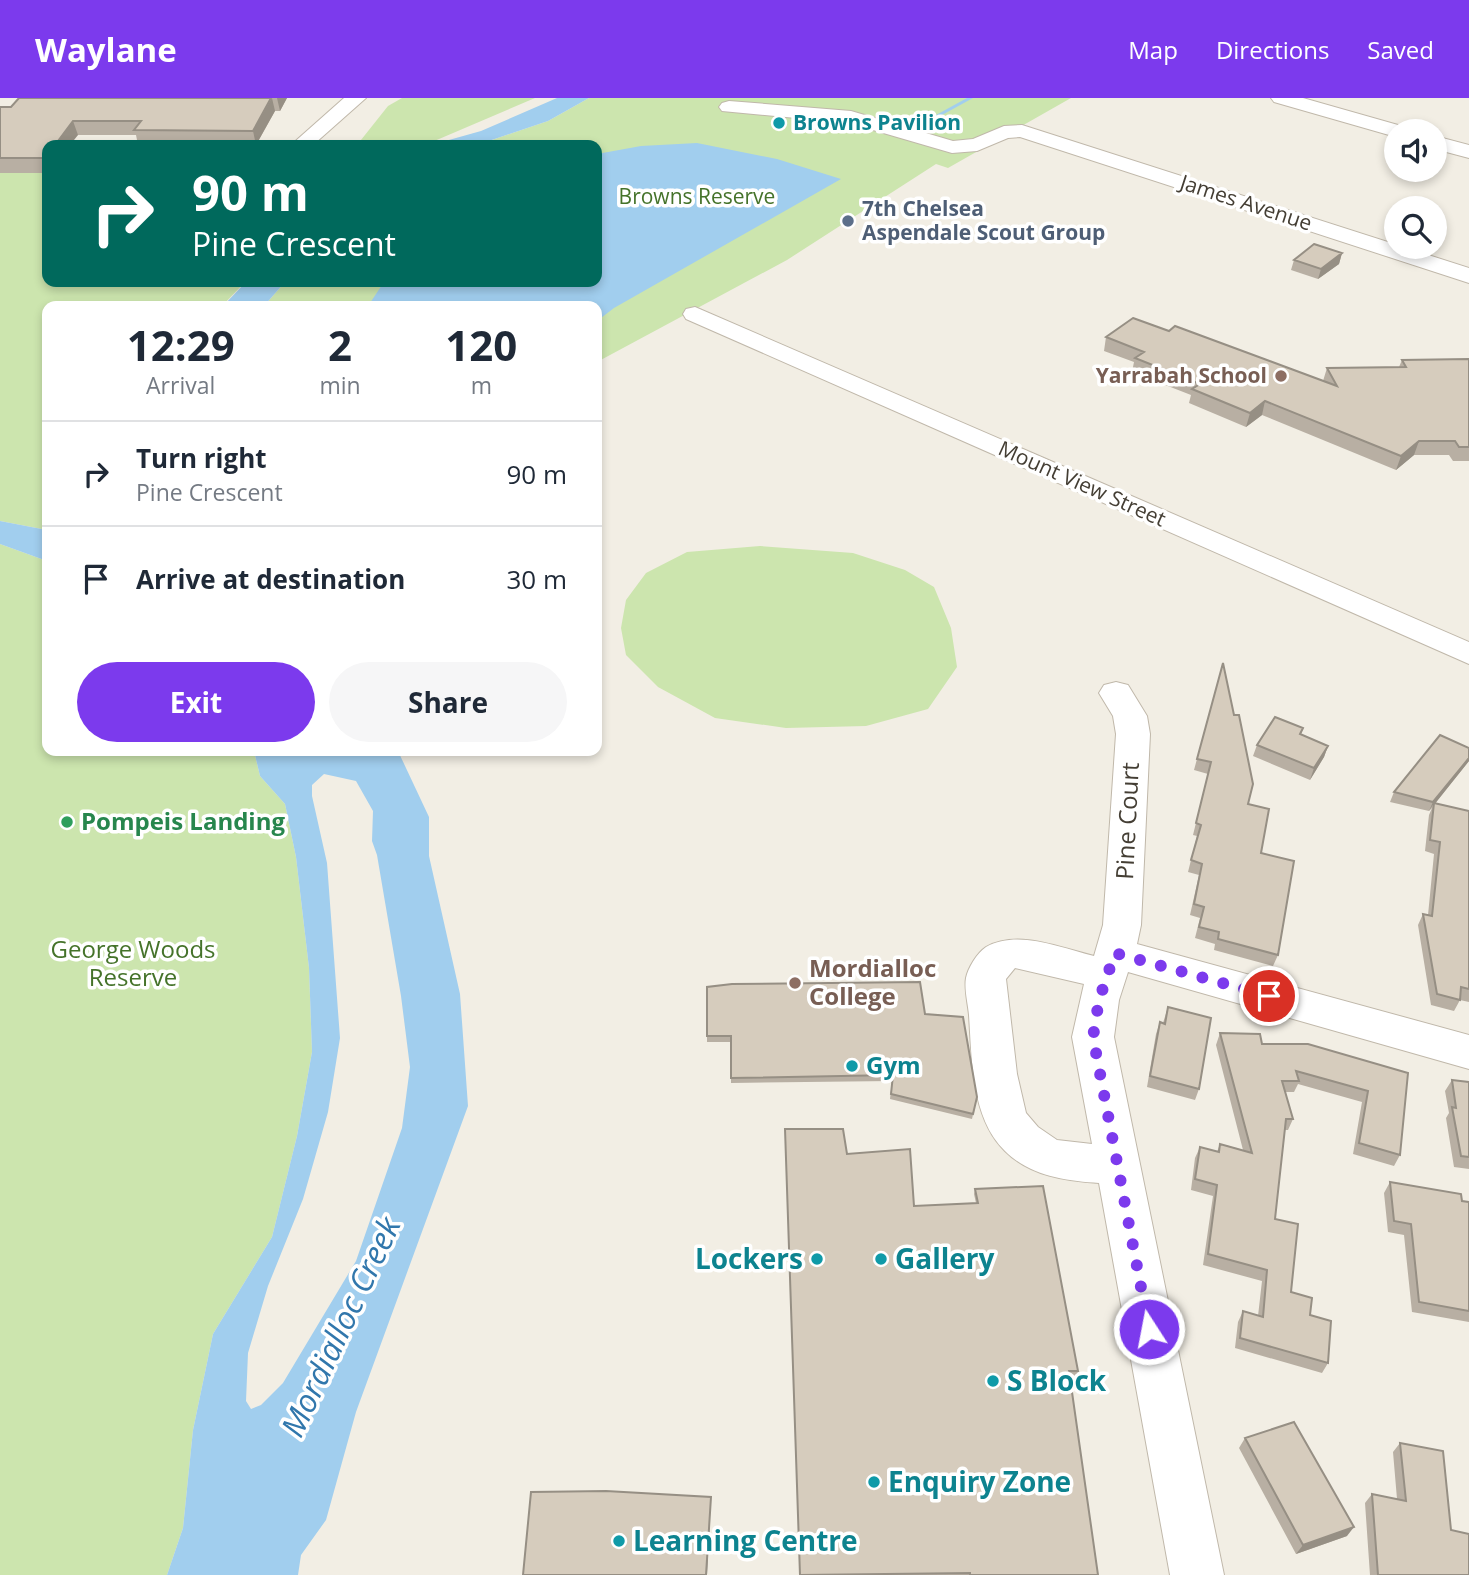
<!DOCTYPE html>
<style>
:root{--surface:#fff;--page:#f6f6f7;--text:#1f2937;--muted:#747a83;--line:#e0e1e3;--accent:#7c3aed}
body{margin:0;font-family:"Open Sans",sans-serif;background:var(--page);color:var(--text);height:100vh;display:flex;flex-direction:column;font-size:26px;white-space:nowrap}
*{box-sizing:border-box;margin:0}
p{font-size:23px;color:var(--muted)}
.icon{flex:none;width:38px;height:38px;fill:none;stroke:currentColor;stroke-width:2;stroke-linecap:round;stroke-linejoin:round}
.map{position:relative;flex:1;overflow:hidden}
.details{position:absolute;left:42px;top:203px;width:560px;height:455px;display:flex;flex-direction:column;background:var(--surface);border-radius:14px;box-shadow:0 4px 10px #0003}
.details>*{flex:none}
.top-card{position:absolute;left:42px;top:42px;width:560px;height:147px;border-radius:14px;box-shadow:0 4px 10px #0003;background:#00695c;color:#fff;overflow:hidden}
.buttons{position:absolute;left:1384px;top:21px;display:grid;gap:14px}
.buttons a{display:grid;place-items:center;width:63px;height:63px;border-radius:50%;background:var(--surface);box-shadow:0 4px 10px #0003;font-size:35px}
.pin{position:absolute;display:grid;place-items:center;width:60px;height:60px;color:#fff;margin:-30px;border:4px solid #fff;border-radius:50%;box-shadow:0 2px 7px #0007}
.me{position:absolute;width:77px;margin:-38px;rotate:349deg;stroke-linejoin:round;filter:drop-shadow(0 0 5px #0008)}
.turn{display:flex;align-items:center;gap:24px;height:147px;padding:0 35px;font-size:32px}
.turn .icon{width:91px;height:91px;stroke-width:2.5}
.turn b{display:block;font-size:49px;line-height:60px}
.eta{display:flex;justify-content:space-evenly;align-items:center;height:119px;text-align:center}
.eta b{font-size:42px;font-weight:700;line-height:49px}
.cta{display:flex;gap:14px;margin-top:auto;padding:14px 35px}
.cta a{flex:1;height:80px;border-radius:42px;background:var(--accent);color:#fff;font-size:28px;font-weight:700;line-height:80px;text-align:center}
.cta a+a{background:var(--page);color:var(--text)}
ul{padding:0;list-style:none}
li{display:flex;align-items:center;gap:21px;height:105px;padding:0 35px;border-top:2px solid var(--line)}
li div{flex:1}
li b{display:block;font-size:26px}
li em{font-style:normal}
header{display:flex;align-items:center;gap:42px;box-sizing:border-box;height:98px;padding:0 35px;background:var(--accent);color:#fff}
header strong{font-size:33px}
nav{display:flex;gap:38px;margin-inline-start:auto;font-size:24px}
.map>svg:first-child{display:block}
</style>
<header>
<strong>Waylane</strong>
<nav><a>Map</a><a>Directions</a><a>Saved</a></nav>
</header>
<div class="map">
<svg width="1469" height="1477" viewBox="0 0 1469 1477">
<rect width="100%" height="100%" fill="#f2eee4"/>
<path fill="#cce5ae" d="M402,0h133l-103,44 -13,3h-62l31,-39z
M589,0h482l-123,70 -12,-4 -149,96 -190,102v-56h-333l21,-24h312v-137h-120l71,-24z
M0,75h47v109h198l-23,24h-175v224l-47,-9z
M0,446l47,17v190h207l6,25 25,28 11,53 13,111 3,84 -15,84 -25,101 -59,97 -20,96 -10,98 -16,47h-167z
M760,448l93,7 52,17 29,17 17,41 6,39 -29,42 -62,17 -80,2 -71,-10 -57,-31 -32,-32 -5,-27 5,-28 20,-27 41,-21z"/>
<path fill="#a1ceee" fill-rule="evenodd" d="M557,0h32l-41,23 -71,24h-46l50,-14z
M697,45l80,16 64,20 -227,129 -17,13v-15h-229l16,-24h213v-128l44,-8z
M246,184h39l-21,24h-41z
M0,423l47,9v31l-47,-17z
M254,653h144l31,66v39l31,138 8,112 -112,306 -30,108 -25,35 -3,20h-131l16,-47 10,-98 20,-96 59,-97 25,-101 15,-84 -3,-84 -13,-111 -11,-53 -25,-28zM324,676l32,7 17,30 -1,30 5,14 24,141 9,71 -8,61 -46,133 -73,122 -22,22 -10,4 -5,-8 2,-48 20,-67 35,-87 25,-87 12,-74 -13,-175 -15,-67v-11z"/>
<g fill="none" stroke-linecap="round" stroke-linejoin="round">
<path fill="#a1ceee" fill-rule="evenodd" d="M967,0h6l-62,34 -4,-1z"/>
<g stroke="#c0b8aa" stroke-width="2">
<path id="minor" d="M344,0h22l-53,47h-22z
M1271,0h32l102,29 3,4h-12v6l-122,-35z
M729,3l122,10 102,30 20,-2 31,-13 18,-1 447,143v15l-449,-146 -12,1 -31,13 -25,2 -103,-30 -127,-12 -3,-4 3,-4z
M1435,38l34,9v13l-34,-9z
M695,209l774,335v22l-783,-345 -3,-5 3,-5z
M1116,584l12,3 19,31 3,18 -9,191 -4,19 332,91v34l-341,-97 -9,28 -5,37 110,538h-54l-71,-392c-33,-2 -69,-7 -94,-32 -34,-33 -33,-92 -36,-136 -1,-11 -5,-26 -3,-37 2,-10 11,-25 20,-31 32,-18 75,1 108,9l9,-31 13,-191 -3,-18 -14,-23 5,-8zM1015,870l69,16 -12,53 20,107 -35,-4 -19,-13 -12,-14 -9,-39 -11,-95z"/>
</g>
<use href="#minor" fill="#fff" fill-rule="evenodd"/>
</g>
<path fill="#b8afa3" d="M19,0h268l-7,13h-5l-19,34h-118l-2,-10h-58l-31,10v28h-47v-66h11z
M1342,155l-3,11 -21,15 -27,-9 3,-10z
M1169,233l154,50 4,-13 72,-1 3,-7 67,-1v102h-16l-4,-6h-35l-18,15 -134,-55 -16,12 -57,-24 2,-8 -59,-23 2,-10 -30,-11 2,-14z
M1223,565l25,141 13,49 17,102 -5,11 -59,-16 1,-6 -20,-6 5,-20 -10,-3 9,-40 -11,-3 9,-36 -4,-1 15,-61 -14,-4z
M1303,630l-2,7 27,11 -4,11 -14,23 -57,-24 4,-11z
M1469,650v13l-34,42 34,8v191l-9,-2 -6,11 -23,-6 -13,-80 5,-11 5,1 6,-61 -9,-3 4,-36 3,-7 -3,3 -39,-9 4,-10z
M707,889l218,27 52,83 -5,22 -82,-20 2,-18 -161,2v-41h-24z
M1168,909l31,82 -4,11 -48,-13 9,-53 4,-12 3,1z
M1220,935l42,11 146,29 -8,82 -6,11 -41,-12 9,-52 -64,-18 -4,8h-9l8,27 -5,11h-3l-10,89 16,73 19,23 18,48 -6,10 -87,-25 3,-26 5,-11 15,5 4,-35 -59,-16 10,-69 -22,-6 4,-32 5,-11 17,5 3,-8 23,6 -27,-105z
M1452,982l17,2v87l-15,-2 -8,-49 3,-5 -4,-22z
M847,1056l67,52 62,-3 -2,-9 1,-5 103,182 -1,5h-7l28,199h-298z
M1390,1084l79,20v120l-57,-10 -8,-77 -16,-3 -4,-39z
M1245,1340l102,98 -51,18 -57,-106z
M1400,1345l51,87 18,45h-99l-5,-72 7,-9 25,5 -4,-47z"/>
<path fill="#968f84" d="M272,0l3,13 -19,34 -3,-14z
M277,0h10l-7,13z
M73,23l5,14 -8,10h-15z
M47,57v13l-3,-10z
M1342,155l-3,11 -21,15 3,-10z
M1265,303l-3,14 -16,12 4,-14z
M1419,343l-5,14 -18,15 5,-14z
M1328,648l-4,11 -14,23 4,-12z
M1469,660v3l-35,44v-2l-5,8 4,-9z
M711,1399l-4,78h-1z
M1354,1429l-7,9 -51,18 7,-9z"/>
<path fill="#d6ccbd" stroke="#968f84" stroke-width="2" d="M19,0h252l-18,33 -119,-1 7,-9h-68l-18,24h-8v10l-3,3h-44v-51h11z
M1314,146l28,9 -21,16 -27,-9z
M1133,220l36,13 6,-5 162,60 -10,-18 79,-1 -4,-7 67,-1v88h-10l-4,-6h-36l-18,15 -136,-55 -15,12 -58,-24 8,-5 -65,-26 9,-6 -38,-15z
M1223,565l11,52h5l14,69 -5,20 21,5 -8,44 33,8 -16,94 -60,-16 1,-7 -20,-5 5,-20 -10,-3 8,-40 -11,-4 10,-35 -5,-2 15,-61 -14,-3z
M1275,619l28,11 -3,6 28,12 -14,22 -57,-23z
M1440,637l29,13v10l-36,44 -39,-10z
M1434,705l35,8v178l-8,-2 -1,13 -23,-6 -14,-80 9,2 8,-74 -10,-2z
M920,884l5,32 38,3 14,80 -4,17 -82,-20 2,-19 -162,3v-42h-24v-49l25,-3z
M1168,909l43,11 -12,71 -49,-13 10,-54 5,2z
M1220,935l40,1 2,10h46l100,29 -8,82 -41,-12 9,-52 -72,-20 3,10h-17l11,38h-7l-11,100 23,5 -7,68 21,6 -2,17 21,6 -3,42 -88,-25 3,-27 20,6 4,-47 -59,-16 9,-69 -22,-6 5,-32 19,5 1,-8 32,9z
M1452,982l17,2v75l-8,-1 -9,-49 4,1z
M785,1031h58l4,25 63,-5 4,57 64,-3 -3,-14 68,-3 35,185h-9l29,204h-128v-2l-170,2z
M1390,1084l71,12 1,7 7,1v109l-50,-9 -8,-78 -17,-3z
M1294,1324l60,105 -51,18 -58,-107z
M1400,1345l43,8 8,79 18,4v41h-91l-6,-81 34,7z
M606,1393l105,6 -5,78h-183l8,-83z"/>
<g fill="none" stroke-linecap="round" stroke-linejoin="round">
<path stroke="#7c3aed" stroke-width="12" stroke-dasharray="0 21.6" d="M1149,1231l-56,-292 6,-37 16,-47 154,43"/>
</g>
<g fill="#0f9aa8" stroke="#fff" stroke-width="2.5">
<circle cx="779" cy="25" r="7"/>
<circle cx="852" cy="968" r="7"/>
<circle cx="817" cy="1161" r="7"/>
<circle cx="881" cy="1161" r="7"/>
<circle cx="993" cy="1283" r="7"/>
<circle cx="874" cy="1384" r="7"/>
<circle cx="619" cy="1443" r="7"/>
</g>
<circle fill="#5c6f8a" stroke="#fff" stroke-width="2.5" cx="848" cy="123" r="7"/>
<g fill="#8d6e63" stroke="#fff" stroke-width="2.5">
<circle cx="1281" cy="278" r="7"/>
<circle cx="795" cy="885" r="7"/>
</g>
<circle fill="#2e9e5b" stroke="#fff" stroke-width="2.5" cx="67" cy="724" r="7"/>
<g text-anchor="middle" stroke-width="7" stroke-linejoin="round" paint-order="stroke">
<g font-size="21" font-weight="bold" fill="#0d838f" stroke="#fff" text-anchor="start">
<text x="793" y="32">Browns Pavilion</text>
</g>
<g font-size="21" fill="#45732a" stroke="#fff">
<text x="697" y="106">Browns Reserve</text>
</g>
<g font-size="21" fill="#443e34" stroke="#fff">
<text transform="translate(1246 105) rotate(18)" y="7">James Avenue</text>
<text transform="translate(1082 386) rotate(24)" y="7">Mount View Street</text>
</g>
<g font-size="21" font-weight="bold" fill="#4e5e75" stroke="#fff" text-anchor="start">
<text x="862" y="118">7th Chelsea<tspan x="862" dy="24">Aspendale Scout Group</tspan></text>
</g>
<g font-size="21" font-weight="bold" fill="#785e54" stroke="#fff" text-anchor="end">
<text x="1267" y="285">Yarrabah School</text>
</g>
<g font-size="24" fill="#443e34" stroke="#fff">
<text transform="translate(1128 723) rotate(-87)" y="8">Pine Court</text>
</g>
<g font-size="24" font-weight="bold" fill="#27864d" stroke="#fff" text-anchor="start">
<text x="81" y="732">Pompeis Landing</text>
</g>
<g font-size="24" fill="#45732a" stroke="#fff">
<text x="133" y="860">George Woods<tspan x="133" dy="28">Reserve</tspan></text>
</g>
<g font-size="24" font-weight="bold" fill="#785e54" stroke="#fff" text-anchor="start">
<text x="809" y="879">Mordialloc<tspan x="809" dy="28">College</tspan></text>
</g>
<g font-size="24" font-weight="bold" fill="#0d838f" stroke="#fff" text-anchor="start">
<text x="866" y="976">Gym</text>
</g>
<g font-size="28" font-weight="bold" fill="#0d838f" stroke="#fff" text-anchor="start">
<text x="803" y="1171" text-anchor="end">Lockers</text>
<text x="895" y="1171">Gallery</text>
<text x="1007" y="1293">S Block</text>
<text x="888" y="1394">Enquiry Zone</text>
<text x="633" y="1453">Learning Centre</text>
</g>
<g font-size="32" font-style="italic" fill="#3177ac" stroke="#fff">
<text transform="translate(341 1229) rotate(-65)" y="11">Mordialloc Creek</text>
</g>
</g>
</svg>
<div class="buttons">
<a><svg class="icon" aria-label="sound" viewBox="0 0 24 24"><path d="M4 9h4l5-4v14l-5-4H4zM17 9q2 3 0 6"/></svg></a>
<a><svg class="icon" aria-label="search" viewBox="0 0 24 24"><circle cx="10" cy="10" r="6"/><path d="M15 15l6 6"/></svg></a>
</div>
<div class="pin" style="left:1269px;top:898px;background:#d93025"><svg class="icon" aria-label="arrive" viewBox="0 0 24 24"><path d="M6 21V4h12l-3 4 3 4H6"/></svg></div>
<svg class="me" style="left:1149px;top:1231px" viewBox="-20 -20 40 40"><circle r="17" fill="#7c3aed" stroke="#fff" stroke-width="3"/><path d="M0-11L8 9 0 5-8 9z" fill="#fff"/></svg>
<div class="top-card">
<div class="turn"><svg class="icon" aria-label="right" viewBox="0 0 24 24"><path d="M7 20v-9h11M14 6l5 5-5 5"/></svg><div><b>90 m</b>Pine Crescent</div></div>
</div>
<section class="details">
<div class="eta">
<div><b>12:29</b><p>Arrival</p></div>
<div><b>2</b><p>min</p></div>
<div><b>120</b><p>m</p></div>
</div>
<ul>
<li><svg class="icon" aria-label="right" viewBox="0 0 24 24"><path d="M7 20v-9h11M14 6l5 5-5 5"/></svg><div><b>Turn right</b><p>Pine Crescent</p></div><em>90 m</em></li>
<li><svg class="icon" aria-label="arrive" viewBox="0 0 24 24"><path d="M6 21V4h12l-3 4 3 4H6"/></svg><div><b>Arrive at destination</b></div><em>30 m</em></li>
</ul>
<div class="cta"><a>Exit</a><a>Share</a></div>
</section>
</div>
